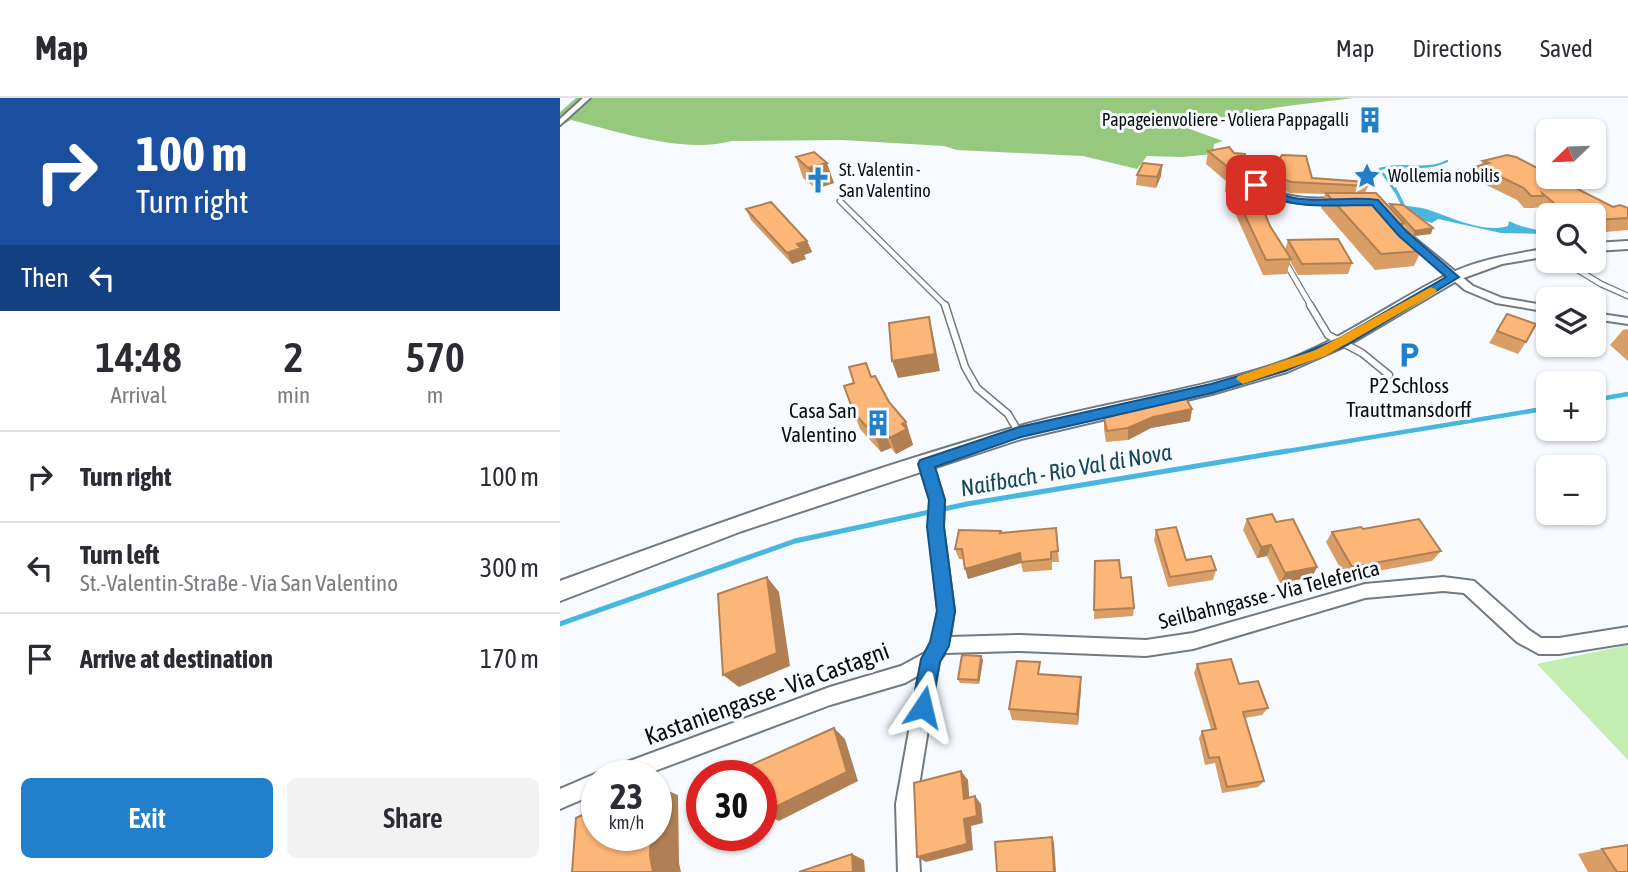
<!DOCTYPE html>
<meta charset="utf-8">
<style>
:root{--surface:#fff;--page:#f2f2f3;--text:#2b2b33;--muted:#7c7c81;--line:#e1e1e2;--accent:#217fcc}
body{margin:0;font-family:"Asap Condensed",sans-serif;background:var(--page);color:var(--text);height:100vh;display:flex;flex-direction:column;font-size:26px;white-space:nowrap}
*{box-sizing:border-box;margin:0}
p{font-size:23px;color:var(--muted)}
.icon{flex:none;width:38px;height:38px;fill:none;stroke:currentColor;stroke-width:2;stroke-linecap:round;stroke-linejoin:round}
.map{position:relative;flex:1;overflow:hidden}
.details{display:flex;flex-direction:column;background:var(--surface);width:560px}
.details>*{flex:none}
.banner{background:#1a4fa0;color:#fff;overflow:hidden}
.needle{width:46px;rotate:247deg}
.fabs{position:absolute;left:976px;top:21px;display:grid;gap:14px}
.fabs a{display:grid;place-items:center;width:70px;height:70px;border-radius:10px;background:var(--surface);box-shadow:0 2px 5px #0004;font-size:35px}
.speed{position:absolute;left:21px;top:662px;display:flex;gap:14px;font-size:35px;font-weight:700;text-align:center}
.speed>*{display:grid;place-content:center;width:91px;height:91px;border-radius:50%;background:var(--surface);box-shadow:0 2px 5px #0004;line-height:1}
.speed small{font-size:18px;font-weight:400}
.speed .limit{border:10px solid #d22;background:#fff;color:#111}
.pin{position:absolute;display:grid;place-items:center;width:60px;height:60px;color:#fff;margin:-30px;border-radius:14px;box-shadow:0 4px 10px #0006}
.me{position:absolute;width:77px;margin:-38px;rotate:10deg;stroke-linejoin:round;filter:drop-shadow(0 0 5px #0008)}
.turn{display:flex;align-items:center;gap:24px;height:147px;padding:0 21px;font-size:32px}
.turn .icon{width:91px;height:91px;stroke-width:2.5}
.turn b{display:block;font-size:49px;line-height:60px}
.then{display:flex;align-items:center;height:66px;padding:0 21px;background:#0003;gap:14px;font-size:26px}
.eta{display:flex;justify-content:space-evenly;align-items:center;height:119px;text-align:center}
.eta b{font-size:42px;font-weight:600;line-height:49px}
.action{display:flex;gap:14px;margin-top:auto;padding:14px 21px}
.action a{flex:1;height:80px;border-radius:10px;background:var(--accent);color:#fff;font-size:28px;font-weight:600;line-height:80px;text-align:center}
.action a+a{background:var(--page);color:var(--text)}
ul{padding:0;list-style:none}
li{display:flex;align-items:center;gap:21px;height:91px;padding:0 21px;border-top:2px solid var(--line)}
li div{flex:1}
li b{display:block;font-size:26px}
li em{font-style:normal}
header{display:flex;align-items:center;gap:42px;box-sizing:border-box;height:98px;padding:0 35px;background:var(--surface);border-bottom:2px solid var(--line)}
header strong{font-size:33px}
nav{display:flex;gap:38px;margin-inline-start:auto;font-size:24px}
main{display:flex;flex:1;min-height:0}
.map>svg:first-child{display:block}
</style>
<header>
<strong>Map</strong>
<nav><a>Map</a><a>Directions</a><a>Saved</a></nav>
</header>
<main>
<section class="details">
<div class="banner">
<div class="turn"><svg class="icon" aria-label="right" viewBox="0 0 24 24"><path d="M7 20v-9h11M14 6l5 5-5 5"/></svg><div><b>100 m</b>Turn right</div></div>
<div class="then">Then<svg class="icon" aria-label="left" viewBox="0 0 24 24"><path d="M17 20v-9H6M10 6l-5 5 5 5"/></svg></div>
</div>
<div class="eta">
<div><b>14:48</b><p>Arrival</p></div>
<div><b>2</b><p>min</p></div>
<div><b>570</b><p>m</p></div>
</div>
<ul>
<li><svg class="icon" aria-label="right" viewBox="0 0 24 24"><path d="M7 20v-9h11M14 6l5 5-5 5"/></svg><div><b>Turn right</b></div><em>100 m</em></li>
<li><svg class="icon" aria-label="left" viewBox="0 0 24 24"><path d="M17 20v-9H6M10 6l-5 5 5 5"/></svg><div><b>Turn left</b><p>St.-Valentin-Straße - Via San Valentino</p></div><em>300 m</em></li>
<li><svg class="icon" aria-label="arrive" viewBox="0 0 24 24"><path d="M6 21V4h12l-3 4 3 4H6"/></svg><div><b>Arrive at destination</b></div><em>170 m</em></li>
</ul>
<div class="action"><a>Exit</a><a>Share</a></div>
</section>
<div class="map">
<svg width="1068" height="774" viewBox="0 0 1068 774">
<rect width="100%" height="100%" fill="#f7fbff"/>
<path fill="#c4eeb1" d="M1068,547v115l-91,-96z"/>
<path fill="#96c97e" d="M16,0h778c-56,7 -113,11 -167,30l36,13 -9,3 -1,10 -31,3 -35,-1 -10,13 -54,-13 -126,-6 -13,-4 -102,-6 -110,1c-48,13 -113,-9 -161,-21l-11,6v-14z"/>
<path fill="#48b6df" d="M843,107c8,2 16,2 23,4 23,7 57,25 82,17l1,-5c12,7 26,7 39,13l-47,-1 -63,-14 -6,4 -13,-4 -2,-5 -12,-4z"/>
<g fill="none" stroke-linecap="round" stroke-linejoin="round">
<path stroke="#48b6df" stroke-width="2.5" d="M835,93l-15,-22c23,-8 44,4 67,-8"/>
<path stroke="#48b6df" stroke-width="3.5" d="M835,91l8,16"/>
<path stroke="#48b6df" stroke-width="4.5" d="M1034,302l34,-6
M716,355l273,-45"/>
<path stroke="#48b6df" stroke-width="5" d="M0,526l235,-83 172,-37 320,-53"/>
<g stroke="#717a81" stroke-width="7">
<path id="service-far1" d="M280,103l106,105
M724,162l27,46
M1003,163l38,23 27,12"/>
</g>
<g stroke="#717a81" stroke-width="9">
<path id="service" d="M385,207l20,62 12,21 31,26 11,19
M750,207l18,30 34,18 27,22"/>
</g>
<g stroke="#717a81" stroke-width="4">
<path id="minor" d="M23,0h7l-30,27v-6z
M670,62l46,3v4l-15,17c25,16 53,15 82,14l4,3 -4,3c-31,0 -67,2 -91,-19l15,-18 -34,-3 -4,-2z
M836,130h6l71,58 29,12 47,8v6l-53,-9 -31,-13 -69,-58z
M1034,215l34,5v6l-34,-5z
M366,361l7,5 11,36 -1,27 11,84 -4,26 70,-2 126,5 47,-7 172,-49 78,-7 31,4 55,49 12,8h18l69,-11v16l-69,11h-20l-22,-12 -53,-49 -21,-2 -78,7 -172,51 -47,7 -126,-5 -75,2 -6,8 -23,143 4,68h-22l-2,-68 23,-129 -14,8 -75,22 -186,70h-35l3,-7 7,-3 211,-78 71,-21 24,-13 7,-11 6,-31 -9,-84 1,-27 -11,-36z
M37,675l5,2h-5v18l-37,16v-20z"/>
</g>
<g stroke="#717a81" stroke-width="4">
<path id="secondary" d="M1068,143v8l-34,2v-8z
M989,150v8l-47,8 -44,16 -110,65 -61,27 -75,22 -191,45 -279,92 -182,70v-20c150,-55 302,-110 456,-154 85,-24 173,-35 257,-62 64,-21 115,-61 174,-90 31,-16 68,-21 102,-27z"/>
</g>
<use href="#service-far1" stroke="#fff" stroke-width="4.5"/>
<use href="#service" stroke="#fff" stroke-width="6"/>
<use href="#minor" fill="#fff" fill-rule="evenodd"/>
<use href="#secondary" fill="#fff" fill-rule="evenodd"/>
</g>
<path fill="#d99d66" d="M648,53l26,2 11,43 25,30 15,24 3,-10 64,23 -4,11 -50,1 -8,-14 -3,13 -24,1 -38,-84 1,-10 -20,-17z
M236,59l38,26 -18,6 -13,-11z
M718,63l34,17 56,8 -3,7 24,14 1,-3 41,30 -18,2 -10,-11 -2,5 20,21 -7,15 -39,4 -54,-62 4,-14 -35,-1 -7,-3 -8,-18z
M923,63l130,46 15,1v22l-34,3v-18h-45v2l-13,-10 -1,1h-11l-7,-8 -45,-22 6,-12 3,-1z
M602,67l-1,11 -5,12 -20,-3 1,-10z
M186,111l61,32 5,11 -8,3 2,4 -14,5 -41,-44z
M947,216l19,28 -8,12 -29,-11z
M1068,231v32l-18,-16 13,-15z
M311,279l40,61 2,7 -17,9 -5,-6 -10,4 -21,-23 -6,-16z
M632,311l-2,12 -39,7 -23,12 -22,2 -2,-12v-12l18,-5v-3z
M687,421l29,3 41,45 -5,10 -32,6 -13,-27 -10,2 -14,-28z
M496,430l3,34h-7v8l-29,2 -2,-9 -53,16 -5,-20h-4l-4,-10 46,-18v2z
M803,431l78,22 -9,10 -87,16 -19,-35 6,-10z
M596,432l30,30 30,10 -3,10 -45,7 -14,-47z
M535,463l26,17 13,30 -1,8 -39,3z
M423,562l-4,24 -19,-1 -2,-4z
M637,566l42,20 29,24 -6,7 -17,3 19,63 -6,6 -36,6 -7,-30 -10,2 -6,-27 3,-7 9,-2 -17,-56z
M482,576l39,15 -3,36 -66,-5 -3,-11z
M1042,751l26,23h-40l-10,-18z"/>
<path fill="#b07f53" d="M267,65l7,20 -18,6 -8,-21z
M602,67l-1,11 -5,12 1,-11z
M844,125l-7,16 -1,-14z
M873,130l-2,6 -18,2 2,-5z
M247,143l5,11 -8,3 2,4 -14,5 -5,-11 10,-9z
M369,219l4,17 7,37 -42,7 -6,-17z
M632,311l-2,12 -39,7 -23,12v-12l25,-11z
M346,324l7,23 -17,9 -6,-16 12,-14z
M325,334l6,16 -10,4 -6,-16z
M711,447l-4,11 -10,2 4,-11z
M460,455l1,10 -53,16 -3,-10z
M757,469l-5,10 -32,6 5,-10z
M207,479l12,15 11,74 -51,21 -16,-12z
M421,558l2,4 -4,24 -1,-4z
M521,579v12l-3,36 -1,-11z
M274,630l11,11 13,42 -79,40 -16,-8z
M401,673l7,9 2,27 -6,-8z
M96,688l22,9 1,68 2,9h-28l-3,-16 1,-21h5z
M415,698l6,8 2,19 -12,3 2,24 -47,12 -9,-5 47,-38z
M492,739l2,6 2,29h-2z
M292,756l12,6 1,12h-12z"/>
<path fill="#fcb677" stroke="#b07f53" stroke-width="2" d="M669,49l5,6 11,1v42h13l12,30 21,33 -25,1 -39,-83h13l-32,-26z
M254,54l13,11 -19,5 -12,-11z
M722,57l24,1 6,22 54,4 2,4 -76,-4 -7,-2 -7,-19z
M947,57l9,2 33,17v3h5l59,30 7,-2 8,3v10l-34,2v-5h-17l-17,-7 -18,-15 1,3h-12l-7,-8 -46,-22 11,-3 -6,-2z
M583,65l19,2 -5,12 -20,-2z
M766,95h50l28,30 -8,2 25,26 -40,3z
M211,104l36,39 -10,3 4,4 -14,5 -41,-44z
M830,106l13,1 30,23 -18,3z
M778,141l14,24 -50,1 -14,-24z
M947,216l29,10 -10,18 -29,-11z
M369,219l6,37 -43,7 -3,-38z
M306,265l5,14 4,-1 14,26 17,20 -4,2 5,5 -17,9 -5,-6 -10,4 -21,-23 -10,-27 10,-3 -5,-16z
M625,299l7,12 -39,8 -25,11 -21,3 -3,-13 18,-5v-3z
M712,416l4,8 17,-3 24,48 -32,6 -14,-28 -10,2 -14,-28z
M859,421l22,32 -89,16 -20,-35 29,-5 2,2z
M616,429l10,33 25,-4 5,14 -46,7 -14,-47z
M496,430l2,23 -7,1v7l-30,3 -1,-9 -55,16 -3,-20h-7l4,-19 42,1 -1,2z
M559,462l2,18 10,-1 3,31 -40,2 1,-49z
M207,479l10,76 -54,22 -5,-81z
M402,557l19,1 -3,24 -20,-1z
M671,561l8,25 19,-3 10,27 -25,4 21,69 -37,6 -8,-30 -10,1 -7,-27 14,-2 -19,-65z
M457,563l23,1 -2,12 43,3 -4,37 -68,-5z
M274,630l13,44 -84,41 -2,-7v-31h-8l-2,-10z
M401,673l3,28 11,-3 2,20 -13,3 3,25 -50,13 -3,-74z
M37,710v27h54l-1,21 3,16h-81l4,-54z
M492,739l2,35h-57l-2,-30z
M1068,747v27h-11l-15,-23z
M292,756l1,18h-54z"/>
<path fill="#217fcc" stroke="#155385" stroke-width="2" d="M693,85c12,-1 27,13 41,15 27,5 57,-2 84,2l29,32 52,45 -112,68 -62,26 -73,22 -191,44 -86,30 10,33 -1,27 11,84 -6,35 -9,16 -10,52 -7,3 -8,-3 -3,-7 9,-48 9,-17 7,-31 -10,-84 2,-27 -11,-36 2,-4 99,-33 192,-43 65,-19 62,-26 108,-62 -47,-41 -27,-31c-40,0 -86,6 -119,-18z"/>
<path fill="#f59e0b" d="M871,189l6,3 -2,3 -110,63 -82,28 -7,-5 2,-3 78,-26z"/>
<defs>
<g id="building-bare" transform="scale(2.1)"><path d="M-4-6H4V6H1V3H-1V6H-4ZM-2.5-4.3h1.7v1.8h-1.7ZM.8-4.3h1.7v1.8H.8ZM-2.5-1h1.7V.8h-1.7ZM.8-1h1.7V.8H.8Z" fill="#217fcc" stroke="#f7fbff" stroke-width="2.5" paint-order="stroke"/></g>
<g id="sight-bare" transform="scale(2.1)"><path d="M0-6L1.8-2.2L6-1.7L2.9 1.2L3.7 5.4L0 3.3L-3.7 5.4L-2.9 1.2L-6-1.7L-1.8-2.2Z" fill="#217fcc" stroke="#f7fbff" stroke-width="2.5" paint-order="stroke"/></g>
<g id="church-bare" transform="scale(2.1)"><path d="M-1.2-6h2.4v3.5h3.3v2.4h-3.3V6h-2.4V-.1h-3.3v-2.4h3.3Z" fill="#217fcc" stroke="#f7fbff" stroke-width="2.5" paint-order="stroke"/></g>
<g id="parking-bare" transform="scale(2.1)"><path d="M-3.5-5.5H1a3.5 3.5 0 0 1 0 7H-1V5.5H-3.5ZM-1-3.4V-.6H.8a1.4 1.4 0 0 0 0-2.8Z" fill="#217fcc" stroke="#f7fbff" stroke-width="2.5" paint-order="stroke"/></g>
</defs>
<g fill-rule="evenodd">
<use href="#building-bare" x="810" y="22"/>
<use href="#sight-bare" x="807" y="78"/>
<use href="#church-bare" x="258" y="82"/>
<use href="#parking-bare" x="849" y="257"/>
<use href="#building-bare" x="318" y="325"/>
</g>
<g text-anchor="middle" stroke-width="6" stroke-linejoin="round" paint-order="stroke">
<g font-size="18" fill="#0a0d10" stroke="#f7fbff" text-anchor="start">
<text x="789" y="28" text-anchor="end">Papageienvoliere - Voliera Pappagalli</text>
<text x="279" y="78">St. Valentin -<tspan x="279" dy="21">San Valentino</tspan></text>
<text x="828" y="84">Wollemia nobilis</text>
</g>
<g font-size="21" fill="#0a0d10" stroke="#f7fbff">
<text x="849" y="295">P2 Schloss<tspan x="849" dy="24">Trauttmansdorff</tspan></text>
<text x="297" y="320" text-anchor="end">Casa San<tspan x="297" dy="24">Valentino</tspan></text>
</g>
<g font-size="21" fill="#0a0d10" stroke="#f7fbff">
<text transform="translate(709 497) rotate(-14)" y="7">Seilbahngasse - Via Teleferica</text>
</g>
<g font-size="23" font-style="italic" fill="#174657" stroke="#f7fbff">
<text transform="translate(506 372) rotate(-10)" y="8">Naifbach - Rio Val di Nova</text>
</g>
<g font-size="24" fill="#0a0d10" stroke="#f7fbff">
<text transform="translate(207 596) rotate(-20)" y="8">Kastaniengasse - Via Castagni</text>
</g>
</g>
</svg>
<div class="fabs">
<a><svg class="needle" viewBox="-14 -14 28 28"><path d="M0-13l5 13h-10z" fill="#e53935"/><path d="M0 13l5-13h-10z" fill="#7c7c81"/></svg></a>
<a><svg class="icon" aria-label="search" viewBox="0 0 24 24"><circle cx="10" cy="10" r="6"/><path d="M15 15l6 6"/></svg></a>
<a><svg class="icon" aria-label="layers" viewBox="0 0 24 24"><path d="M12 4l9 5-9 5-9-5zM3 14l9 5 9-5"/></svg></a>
<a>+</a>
<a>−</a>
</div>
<div class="speed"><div>23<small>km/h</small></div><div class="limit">30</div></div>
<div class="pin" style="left:696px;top:87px;background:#d93025"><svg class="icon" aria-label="arrive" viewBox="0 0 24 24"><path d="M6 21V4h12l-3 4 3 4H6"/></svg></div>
<svg class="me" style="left:363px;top:609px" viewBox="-20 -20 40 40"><path d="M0-17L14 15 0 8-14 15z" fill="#217fcc" stroke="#fff" stroke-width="4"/></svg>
</div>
</main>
